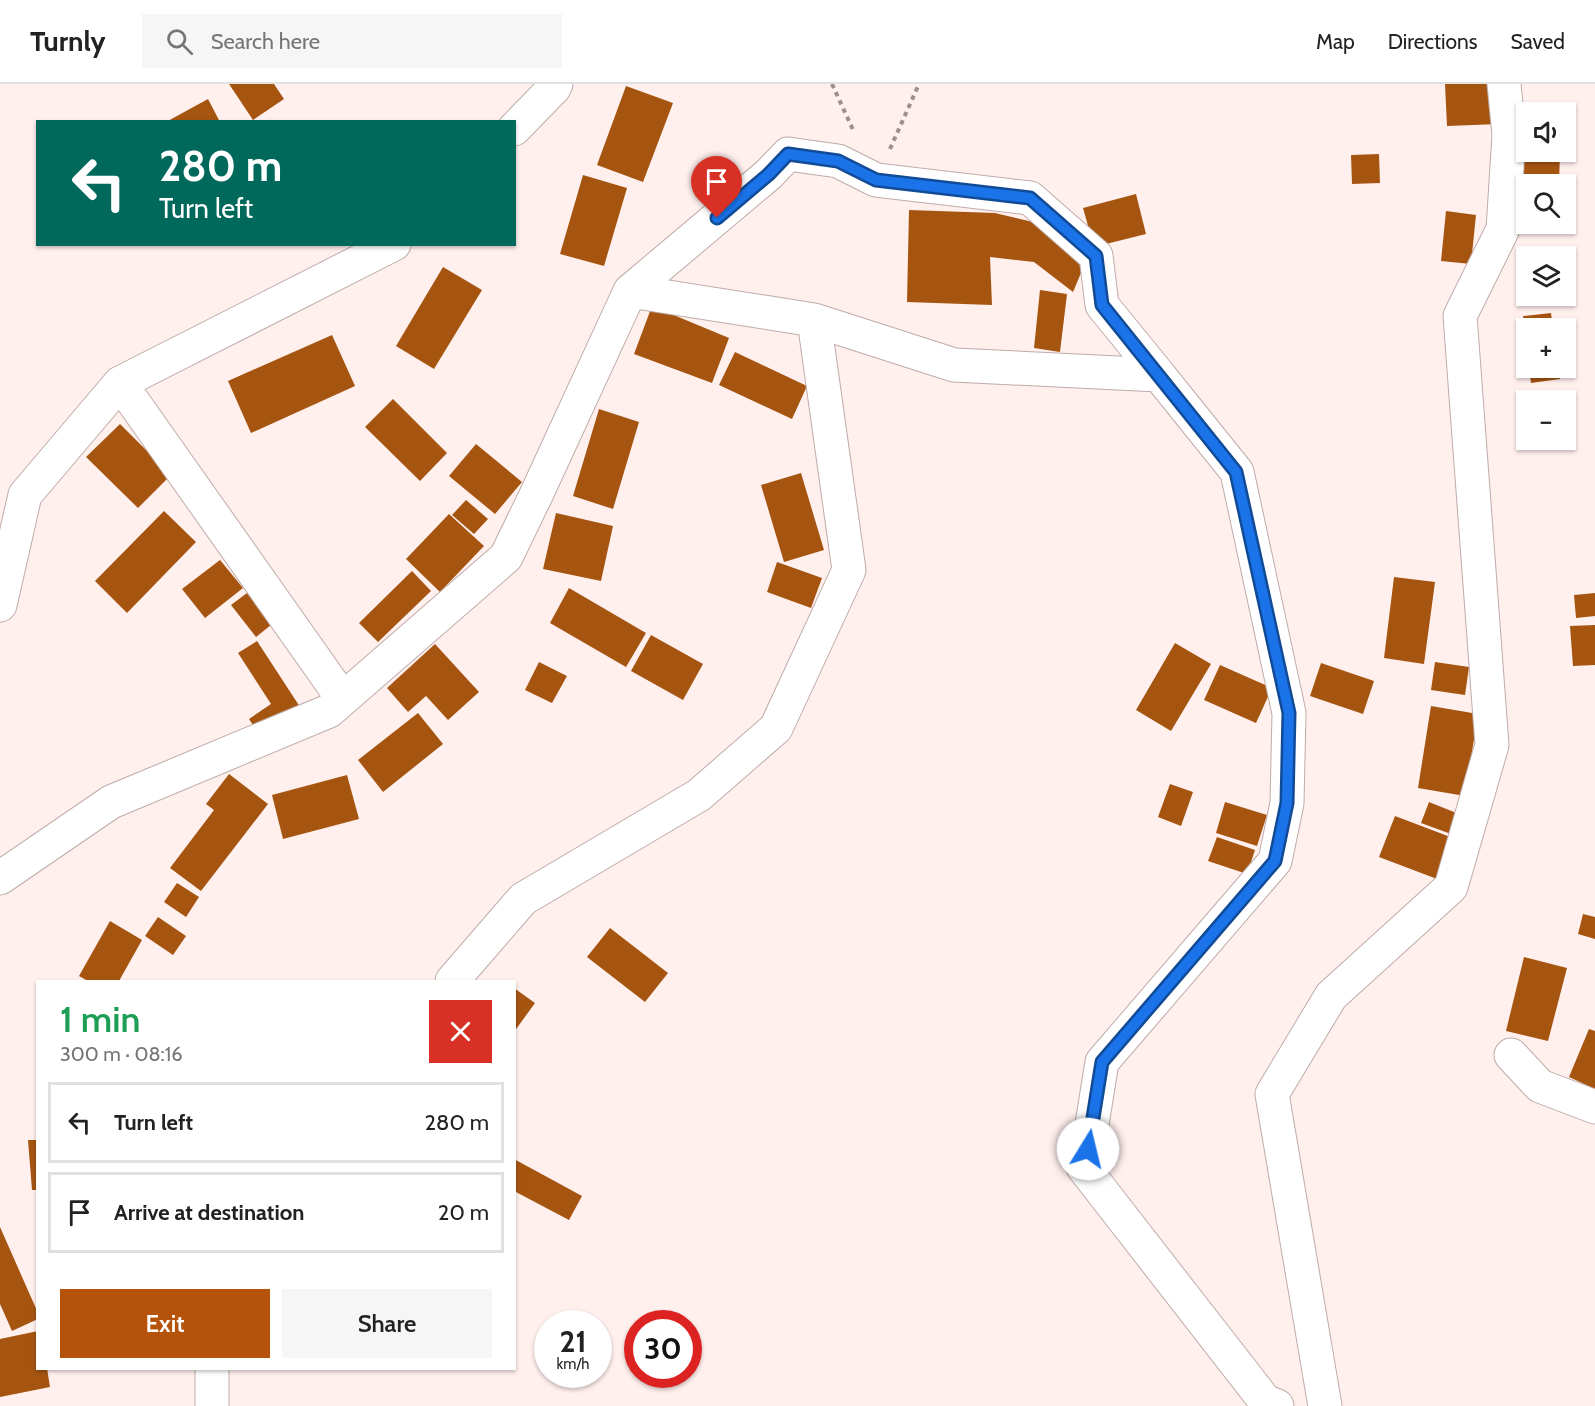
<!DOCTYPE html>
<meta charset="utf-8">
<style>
:root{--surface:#fff;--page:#f6f6f6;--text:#222;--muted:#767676;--line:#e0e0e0;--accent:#b45309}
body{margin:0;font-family:Cabin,sans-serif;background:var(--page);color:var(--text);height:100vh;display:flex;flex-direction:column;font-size:22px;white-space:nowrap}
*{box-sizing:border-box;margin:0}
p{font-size:20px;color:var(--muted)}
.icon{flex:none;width:33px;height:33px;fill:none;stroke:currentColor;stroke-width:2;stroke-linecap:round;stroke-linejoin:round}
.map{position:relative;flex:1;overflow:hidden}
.panel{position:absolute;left:36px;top:896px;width:480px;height:390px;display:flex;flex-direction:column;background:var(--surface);border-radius:0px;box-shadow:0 2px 4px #0004}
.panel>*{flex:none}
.guide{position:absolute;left:36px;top:36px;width:480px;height:126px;border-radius:0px;box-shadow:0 2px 4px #0004;background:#00695c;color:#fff;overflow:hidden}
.tools{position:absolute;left:1516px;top:18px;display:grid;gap:12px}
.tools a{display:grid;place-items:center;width:60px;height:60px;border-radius:0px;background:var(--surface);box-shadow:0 2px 4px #0004;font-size:30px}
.speed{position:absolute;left:534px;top:1226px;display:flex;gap:12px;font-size:30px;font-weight:700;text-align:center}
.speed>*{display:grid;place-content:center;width:78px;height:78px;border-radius:50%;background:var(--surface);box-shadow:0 2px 4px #0004;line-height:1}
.speed small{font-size:15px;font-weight:400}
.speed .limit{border:9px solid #d22;background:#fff;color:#111}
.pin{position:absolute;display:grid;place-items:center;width:51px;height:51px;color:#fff;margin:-62px -26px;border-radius:50% 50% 50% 0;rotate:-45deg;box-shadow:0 0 6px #0007}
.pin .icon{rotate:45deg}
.me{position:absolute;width:66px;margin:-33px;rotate:9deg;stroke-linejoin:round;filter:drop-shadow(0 0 4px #0008)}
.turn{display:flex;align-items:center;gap:21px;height:126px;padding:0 24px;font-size:27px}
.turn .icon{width:78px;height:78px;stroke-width:2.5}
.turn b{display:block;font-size:42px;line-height:51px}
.round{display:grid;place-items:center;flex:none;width:63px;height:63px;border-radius:0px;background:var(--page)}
.head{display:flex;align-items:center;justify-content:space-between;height:102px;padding:0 24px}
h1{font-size:36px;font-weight:600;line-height:45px;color:#1e9e55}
.action{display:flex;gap:12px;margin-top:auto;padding:12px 24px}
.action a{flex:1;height:69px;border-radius:0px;background:var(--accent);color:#fff;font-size:24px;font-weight:600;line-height:69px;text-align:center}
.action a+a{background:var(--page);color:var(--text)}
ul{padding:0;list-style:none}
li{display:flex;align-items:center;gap:18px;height:81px;margin:0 12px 9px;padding:0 12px;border:3px solid var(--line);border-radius:0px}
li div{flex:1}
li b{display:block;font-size:22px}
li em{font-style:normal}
header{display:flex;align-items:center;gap:36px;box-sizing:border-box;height:84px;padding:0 30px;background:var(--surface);border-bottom:2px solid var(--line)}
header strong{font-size:28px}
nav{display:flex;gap:33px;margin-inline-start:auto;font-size:21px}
.search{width:420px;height:54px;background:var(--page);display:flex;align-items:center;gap:15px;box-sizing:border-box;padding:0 21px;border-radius:0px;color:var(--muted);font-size:22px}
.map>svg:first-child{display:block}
</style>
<header>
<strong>Turnly</strong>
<div class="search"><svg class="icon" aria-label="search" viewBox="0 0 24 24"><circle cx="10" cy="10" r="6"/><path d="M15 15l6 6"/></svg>Search here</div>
<nav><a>Map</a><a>Directions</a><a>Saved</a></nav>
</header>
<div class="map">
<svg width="1595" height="1322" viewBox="0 0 1595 1322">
<rect width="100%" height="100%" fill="#ffefed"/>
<path fill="#a65511" d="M229,0h45l10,15 -31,21z
M1445,0h53l1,40 -52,2z
M626,2l47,17 -30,79 -46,-17z
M208,15l12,23h-54z
M1523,44h4v24h33l-1,32h-32v40h31l-1,7 -37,-1z
M1379,70l1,29 -28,1 -1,-29z
M583,91l44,13 -23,78 -44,-12z
M1136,110l10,40 -52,13 -11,-39z
M909,126l86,3 42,10 49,38 -13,31 -39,-30 -44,-5 2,48 -85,-3z
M1446,127l30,4 -5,49 -30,-3z
M443,183l39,23 -48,79 -38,-23z
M1040,206l27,4 -7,58 -26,-4z
M652,222l77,32 -17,45 -78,-29z
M1551,229l2,15h-26v9h-1l-3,-21z
M332,251l23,51 -104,47 -23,-52z
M735,268l72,34 -15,33 -73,-34z
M1529,284h29l2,11 -29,4z
M393,315l54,54 -27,28 -55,-54z
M599,325l40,13 -26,87 -40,-13z
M120,340l51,51 -33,33 -52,-51z
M476,360l46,38 -27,32 -46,-38z
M801,389l23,77 -40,12 -23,-77z
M466,416l22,19 -14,15 -22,-19z
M164,427l32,31 -69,71 -32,-32z
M556,429l57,13 -12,55 -58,-12z
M449,430l35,32 -44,46 -34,-33z
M220,476l23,28 -38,30 -23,-29z
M777,478l45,16 -11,30 -44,-16z
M412,487l19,20 -53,51 -19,-19z
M1394,493l41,5 -11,82 -40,-6z
M569,504l77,45 -20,34 -76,-44z
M247,509l24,32 -15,12 -25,-32z
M1595,509v23l-19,2 -2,-23z
M1595,541v40l-22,1 -3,-40z
M651,551l52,29 -20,36 -52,-29z
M257,557l45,69 -41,27 -12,-18 22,-15 -33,-51z
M1175,559l36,21 -40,67 -35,-21z
M435,560l44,48 -31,28 -22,-24 -18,16 -21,-24z
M539,578l28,14 -15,27 -27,-13z
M1435,578l34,5 -4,28 -34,-5z
M1321,579l53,18 -11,33 -53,-18z
M1220,581l52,23 -16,35 -52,-23z
M1431,622l47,8 -13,82 -47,-8z
M418,629l25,31 -60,48 -25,-32z
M229,690l39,30 -67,87 -31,-23 44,-58 -8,-6z
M347,691l12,44 -76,20 -11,-44z
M1170,700l23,8 -12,34 -23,-9z
M1225,718l42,13 -10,31 -41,-13z
M1429,718l30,12 -8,20 -30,-11z
M1395,732l58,22 -16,41 -58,-22z
M1217,753l38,13 -8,24 -39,-13z
M177,799l22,14 -13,20 -22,-15z
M1583,830l12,3v22l-17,-5z
M158,833l28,19 -13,19 -28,-19z
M110,837l32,19 -23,41h-31l-9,-5z
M610,844l58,45 -23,29 -58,-45z
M1524,873l43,11 -19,73 -42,-10z
M514,904l21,15 -21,29z
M1589,945l6,2v58l-26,-12z
M28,1056h10v50h-6z
M514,1075l68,37 -13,24 -55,-29z
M0,1143l38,86v6l-26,12 -12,-27z
M38,1247v37h9l3,19 -50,10v-58z"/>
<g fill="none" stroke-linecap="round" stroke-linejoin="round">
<g stroke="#beaca9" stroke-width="35">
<path id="minor" d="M514,45l40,-41 2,-4
M630,207l139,-117 19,-20 50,7 38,19 154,18 66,58 6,49 57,70
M814,236l140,45 205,10 78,97 52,241 -2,90 -12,58 -173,201 -14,87 -5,18 182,234 12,5
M120,299l223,316
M0,521l25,-110 95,-112 274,-139
M0,794l111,-76 218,-91 177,-154 31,-64 93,-202 184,29 35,250 -73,158 -77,67 -176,104 -71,82
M1511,971l29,31 55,21
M212,1322v-38
M1325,1322l-53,-312 59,-98 120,-109 41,-142 -32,-429 43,-87 6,-94 -5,-51"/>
</g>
<path stroke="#9b908e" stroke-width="4" stroke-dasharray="4.5 4.5" stroke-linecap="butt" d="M832,0l22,48
M890,65l29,-65"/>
<use href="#minor" stroke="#fff" stroke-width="33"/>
</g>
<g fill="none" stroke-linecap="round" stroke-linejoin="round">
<g stroke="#114b97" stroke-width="15">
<path id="route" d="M717,134l52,-44 19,-20 50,7 38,19 154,18 66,58 6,49 134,167 53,241 -2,90 -12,58 -173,201 -14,87"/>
</g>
<use href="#route" stroke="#1a73e8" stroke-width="10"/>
</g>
</svg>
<div class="tools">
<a><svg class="icon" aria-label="sound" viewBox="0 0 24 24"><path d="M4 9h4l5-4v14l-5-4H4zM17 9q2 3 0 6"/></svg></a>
<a><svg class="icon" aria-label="search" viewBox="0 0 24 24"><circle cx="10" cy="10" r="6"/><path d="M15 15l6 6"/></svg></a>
<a><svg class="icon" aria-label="layers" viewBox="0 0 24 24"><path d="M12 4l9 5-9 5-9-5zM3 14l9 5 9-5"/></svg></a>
<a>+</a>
<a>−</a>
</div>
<div class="speed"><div>21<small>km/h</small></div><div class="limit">30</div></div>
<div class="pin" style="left:717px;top:134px;background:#d93025"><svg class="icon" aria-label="arrive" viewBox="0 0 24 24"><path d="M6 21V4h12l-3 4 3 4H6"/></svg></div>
<svg class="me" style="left:1088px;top:1065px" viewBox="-20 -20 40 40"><circle r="19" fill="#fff"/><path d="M0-13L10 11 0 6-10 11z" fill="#1a73e8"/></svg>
<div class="guide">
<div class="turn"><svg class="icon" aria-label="left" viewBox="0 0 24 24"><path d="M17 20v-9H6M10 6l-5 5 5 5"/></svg><div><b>280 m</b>Turn left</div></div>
</div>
<section class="panel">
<div class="head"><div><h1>1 min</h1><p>300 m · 08:16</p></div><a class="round" style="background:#d93025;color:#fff"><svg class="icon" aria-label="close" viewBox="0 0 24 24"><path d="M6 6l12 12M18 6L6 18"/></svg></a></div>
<ul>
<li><svg class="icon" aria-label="left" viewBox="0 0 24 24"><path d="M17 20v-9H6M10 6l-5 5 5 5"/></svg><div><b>Turn left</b></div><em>280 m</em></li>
<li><svg class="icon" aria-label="arrive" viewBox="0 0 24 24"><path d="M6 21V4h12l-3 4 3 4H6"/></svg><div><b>Arrive at destination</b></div><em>20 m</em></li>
</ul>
<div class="action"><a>Exit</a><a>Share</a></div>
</section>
</div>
